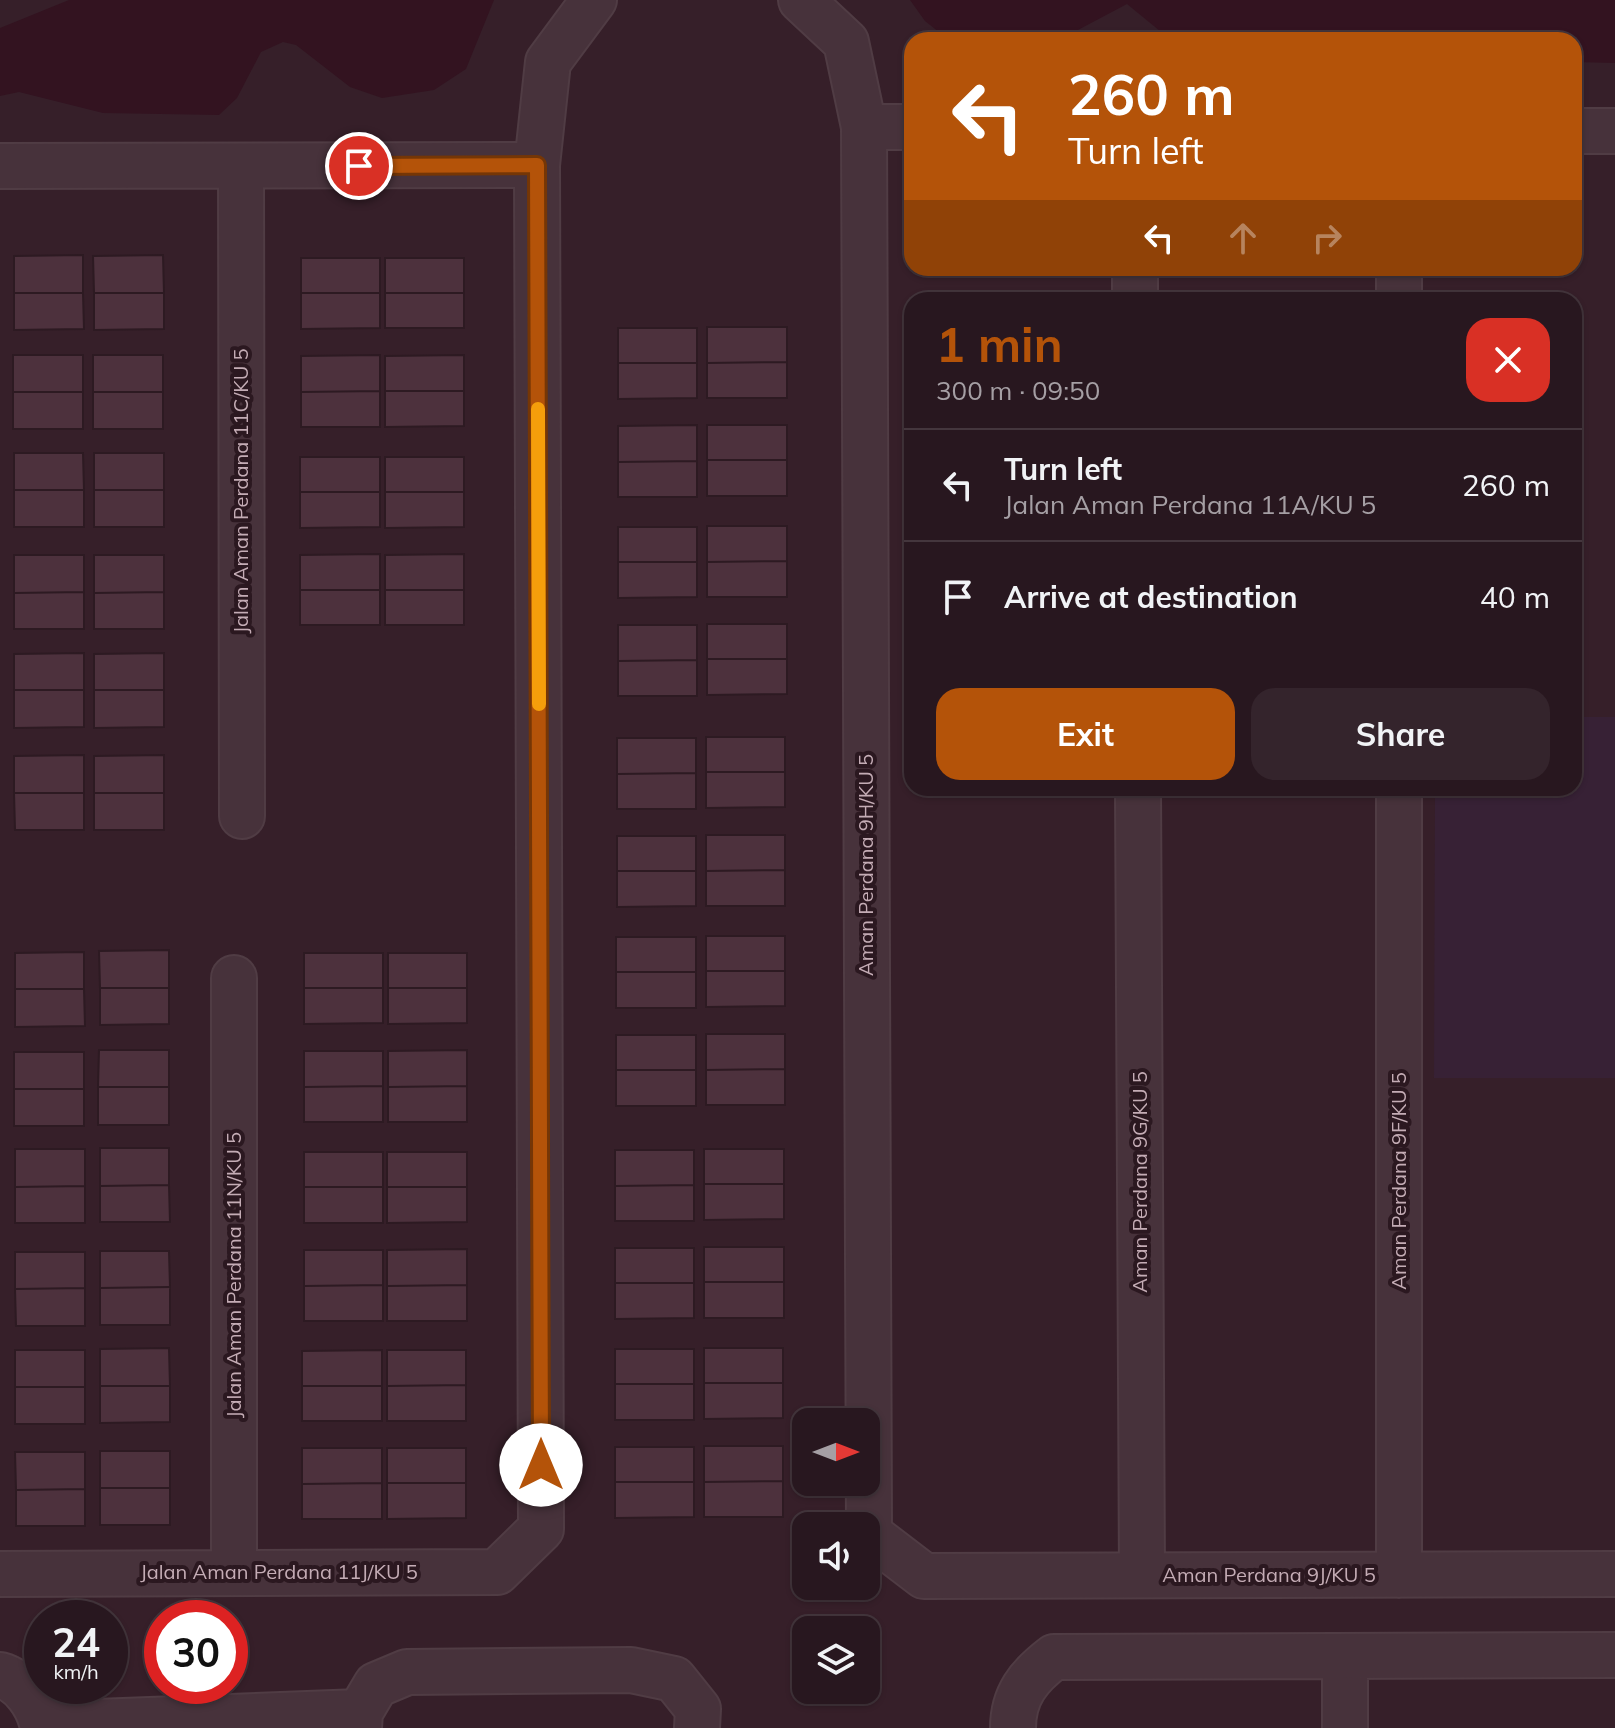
<!DOCTYPE html>
<meta charset="utf-8">
<style>
:root{--surface:#28171f;--page:#34242c;--text:#f1f3f6;--muted:#a59fa4;--line:#44363d;--accent:#b45309}
body{margin:0;font-family:Mulish,sans-serif;background:var(--page);color:var(--text);height:100vh;display:flex;flex-direction:column;font-size:30px;white-space:nowrap}
*{box-sizing:border-box;margin:0}
p{font-size:26px;color:var(--muted)}
.icon{flex:none;width:44px;height:44px;fill:none;stroke:currentColor;stroke-width:2;stroke-linecap:round;stroke-linejoin:round}
.map{position:relative;flex:1;overflow:hidden}
.drawer{position:absolute;left:904px;top:292px;width:678px;height:504px;display:flex;flex-direction:column;background:var(--surface);border-radius:24px;box-shadow:0 2px 6px #0004,0 0 0 2px var(--line)}
.drawer>*{flex:none}
.guide{position:absolute;left:904px;top:32px;width:678px;height:244px;border-radius:24px;box-shadow:0 2px 6px #0004,0 0 0 2px var(--line);background:#b45309;color:#fff;overflow:hidden}
.needle{width:52px;rotate:90deg}
.buttons{position:absolute;left:792px;top:1408px;display:grid;gap:16px}
.buttons a{display:grid;place-items:center;width:88px;height:88px;border-radius:16px;background:var(--surface);box-shadow:0 2px 6px #0004,0 0 0 2px var(--line);font-size:40px}
.speed{position:absolute;left:24px;top:1600px;display:flex;gap:16px;font-size:40px;font-weight:700;text-align:center}
.speed>*{display:grid;place-content:center;width:104px;height:104px;border-radius:50%;background:var(--surface);box-shadow:0 2px 6px #0004,0 0 0 2px var(--line);line-height:1}
.speed small{font-size:20px;font-weight:400}
.speed .limit{border:12px solid #d22;background:#fff;color:#111}
.pin{position:absolute;display:grid;place-items:center;width:68px;height:68px;color:#fff;margin:-34px;border:4px solid #fff;border-radius:50%;box-shadow:0 2px 8px #0007}
.me{position:absolute;width:88px;margin:-44px;rotate:0deg;stroke-linejoin:round;filter:drop-shadow(0 0 6px #0008)}
.turn{display:flex;align-items:center;gap:28px;height:168px;padding:0 32px;font-size:36px}
.turn .icon{width:104px;height:104px;stroke-width:2.5}
.turn b{display:block;font-size:56px;line-height:68px}
.lanes{display:flex;align-items:center;height:76px;padding:0 32px;background:#0003;justify-content:center;gap:40px;direction:ltr}
.lanes .off{opacity:.35}
.round{display:grid;place-items:center;flex:none;width:84px;height:84px;border-radius:24px;background:var(--page)}
.headline{display:flex;align-items:center;justify-content:space-between;height:136px;padding:0 32px}
h1{font-size:48px;font-weight:700;line-height:60px;color:var(--accent)}
.button{display:flex;gap:16px;margin-top:auto;padding:16px 32px}
.button a{flex:1;height:92px;border-radius:24px;background:var(--accent);color:#fff;font-size:32px;font-weight:700;line-height:92px;text-align:center}
.button a+a{background:var(--page);color:var(--text)}
ul{padding:0;list-style:none}
li{display:flex;align-items:center;gap:24px;height:112px;padding:0 32px;border-top:2px solid var(--line)}
li div{flex:1}
li b{display:block;font-size:30px}
li em{font-style:normal}
.map>svg:first-child{display:block}
</style>
<div class="map">
<svg width="1615" height="1728" viewBox="0 0 1615 1728">
<rect width="100%" height="100%" fill="#361f29"/>
<path fill="#372135" d="M1574,717h41v361h-181l1,-290h139z"/>
<path fill="#331320" d="M69,0h425l-28,69 -32,21 -52,8 -32,-11 -54,-42 -13,-3 -22,10 -24,46 -18,17 -116,-2 -84,-21 -19,4v-68z
M910,0h705v63l-41,-1v-22h-151l-31,-6 -12,6h-209l-44,-36 -68,36h-110l-24,-19z"/>
<path fill="#4d313d" stroke="#2d1a22" stroke-width="2" d="M83,255v38h-69v-37z
M163,255l1,38h-70l-1,-37z
M301,258h79v35h-79z
M385,258h79v35h-79z
M14,293h69l1,36 -70,1z
M94,293h70v36l-70,1z
M301,293h79v35l-79,1z
M385,293h79v35h-79z
M707,327h80v35l-80,1z
M618,328h79v35h-79z
M13,355h70v37h-70z
M93,355h70v37h-70z
M380,355v36l-79,1v-36z
M464,355v36h-79v-35z
M787,362v36h-80v-35z
M618,363h79v35l-79,1z
M380,391v36h-79v-35z
M385,391h79v35l-79,1z
M13,392h70v37h-70z
M93,392h70v37h-70z
M697,425v36l-79,1v-36z
M707,425h80v35h-80z
M14,453h69l1,37h-70z
M94,453h70v37h-70z
M300,457h80v35h-80z
M385,457h79v35h-79z
M707,460h80v36h-80z
M697,461v36h-79v-35z
M14,490h70v37h-70z
M94,490h70v37h-70z
M300,492h80v35l-80,1z
M385,492h79v35l-79,1z
M707,526h80v35l-80,1z
M618,527h79v35h-79z
M380,554v36h-80v-35z
M464,554v36h-79v-35z
M14,555h70v37l-70,1z
M94,555h70v37l-70,1z
M787,561v36h-80v-35z
M618,562h79v35l-79,1z
M300,590h80v35h-80z
M385,590h79v35h-79z
M84,592v37h-70v-36z
M164,592v37h-70v-36z
M707,624h80v35h-80z
M618,625h79v35l-79,1z
M84,653v37h-70v-36z
M164,653v37h-70v-36z
M707,659h80v35l-80,1z
M697,660v36h-79v-35z
M14,690h70v37l-70,1z
M94,690h70v37l-70,1z
M706,737h79v35h-79z
M617,738h79v35l-79,1z
M84,755v38h-70v-37z
M164,755v38h-70v-37z
M706,772h79v35l-79,1z
M696,773v36h-79v-35z
M14,793h70v37h-69z
M94,793h70v37h-70z
M706,835h79v35l-79,1z
M617,836h79v35h-79z
M785,870v36h-79v-35z
M617,871h79v35l-79,1z
M706,936h79v35h-79z
M616,937h80v35h-80z
M169,950v38h-69l-1,-37z
M84,952v37h-69v-36z
M304,953h79v35h-79z
M388,953h79v35h-79z
M706,971h79v35l-79,1z
M616,972h80v36h-80z
M100,988h69v36l-69,1z
M304,988h79v35l-79,1z
M388,988h79v35l-79,1z
M15,989h69l1,37 -70,1z
M706,1034h79v35l-79,1z
M616,1035h80v35h-80z
M99,1050h70v37h-71z
M467,1050v36l-79,1v-36z
M304,1051h79v35l-79,1z
M14,1052h70v37h-70z
M785,1069v36h-79v-35z
M616,1070h80v36h-80z
M383,1086v36h-79v-35z
M467,1086v36h-79v-35z
M98,1087h71v38h-71z
M14,1089h70v37h-70z
M100,1148h69v37l-69,1z
M15,1149h70v37l-70,1z
M704,1149h80v35h-80z
M615,1150h79v35l-79,1z
M304,1152h79v35h-79z
M387,1152h80v35h-80z
M704,1184h80v35l-80,1z
M169,1185l1,37h-70v-36z
M694,1185v36h-79v-35z
M85,1186v37h-70v-36z
M304,1187h79v36h-79z
M387,1187h80v35l-80,1z
M704,1247h80v35h-80z
M615,1248h79v35h-79z
M467,1249v36l-80,1v-36z
M304,1250h79v35l-79,1z
M100,1251h69l1,36 -70,1z
M15,1252h70v36l-70,1z
M704,1282h80v36h-80z
M615,1283h79v35l-79,1z
M383,1285v36h-79v-35z
M467,1285v36h-80v-35z
M170,1287v38h-70v-37z
M85,1288v38h-69l-1,-37z
M169,1348l1,38h-70v-37z
M704,1348h79v35h-79z
M615,1349h79v35h-79z
M15,1350h70v37h-70z
M382,1350v36h-80v-35z
M387,1350h79v35l-79,1z
M704,1383h79v35l-79,1z
M615,1384h79v36h-79z
M466,1385v36h-79v-35z
M100,1386h70v36l-70,1z
M302,1386h80v35h-80z
M15,1387h70v37h-70z
M704,1446h79v35l-79,1z
M615,1447h79v35h-79z
M302,1448h80v35l-80,1z
M387,1448h79v35h-79z
M100,1451h70v37h-70z
M15,1452h70v37l-69,1z
M783,1481v36h-79v-35z
M615,1482h79v35l-79,1z
M382,1483v36h-80v-35z
M387,1483h79v35l-79,1z
M100,1488h70v37h-70z
M85,1489v37h-69v-36z"/>
<g fill="none" stroke-linecap="round" stroke-linejoin="round">
<g stroke="#503c44" stroke-width="48">
<path id="minor" d="M801,0l45,42 18,85 5,1407 55,42 691,-2
M864,127h48
M1574,131h41
M0,166l537,-1
M241,166l1,650
M1135,268v32
M1399,268v32
M1138,788l4,787
M1399,788v787
M234,978v595
M0,1574l497,-2 44,-43 -4,-1364 11,-103 46,-62
M1345,1657v71
M0,1675c22,6 39,30 43,53
M43,1724l317,-12
M359,1728l1,-16 16,-27 31,-13 224,-2 43,9 24,30 -1,19
M1013,1728c0,-33 16,-52 41,-71l561,-2"/>
</g>
<use href="#minor" stroke="#47323b" stroke-width="44"/>
</g>
<g fill="none" stroke-linecap="round" stroke-linejoin="round">
<g stroke="#753606" stroke-width="20">
<path id="route" d="M359,166l178,-1 4,1300"/>
</g>
<use href="#route" stroke="#b45309" stroke-width="14"/>
<path stroke="#f59e0b" stroke-width="14" d="M538,409l1,295"/>
</g>
<g text-anchor="middle" stroke-width="8" stroke-linejoin="round" paint-order="stroke">
<g font-size="20" fill="#c4acb5" stroke="#2b1820">
<text transform="translate(241 491) rotate(-90)" y="7">Jalan Aman Perdana 11C/KU 5</text>
<text transform="translate(866 865) rotate(-90)" y="7">Aman Perdana 9H/KU 5</text>
<text transform="translate(1399 1181) rotate(-90)" y="7">Aman Perdana 9F/KU 5</text>
<text transform="translate(1140 1182) rotate(-90)" y="7">Aman Perdana 9G/KU 5</text>
<text transform="translate(234 1275) rotate(-90)" y="7">Jalan Aman Perdana 11N/KU 5</text>
<text x="279" y="1579">Jalan Aman Perdana 11J/KU 5</text>
<text x="1269" y="1582">Aman Perdana 9J/KU 5</text>
</g>
</g>
</svg>
<div class="buttons">
<a><svg class="needle" viewBox="-14 -14 28 28"><path d="M0-13l5 13h-10z" fill="#e53935"/><path d="M0 13l5-13h-10z" fill="#a59fa4"/></svg></a>
<a><svg class="icon" aria-label="sound" viewBox="0 0 24 24"><path d="M4 9h4l5-4v14l-5-4H4zM17 9q2 3 0 6"/></svg></a>
<a><svg class="icon" aria-label="layers" viewBox="0 0 24 24"><path d="M12 4l9 5-9 5-9-5zM3 14l9 5 9-5"/></svg></a>
</div>
<div class="speed"><div>24<small>km/h</small></div><div class="limit">30</div></div>
<div class="pin" style="left:359px;top:166px;background:#d93025"><svg class="icon" aria-label="arrive" viewBox="0 0 24 24"><path d="M6 21V4h12l-3 4 3 4H6"/></svg></div>
<svg class="me" style="left:541px;top:1465px" viewBox="-20 -20 40 40"><circle r="19" fill="#fff"/><path d="M0-13L10 11 0 6-10 11z" fill="#b45309"/></svg>
<div class="guide">
<div class="turn"><svg class="icon" aria-label="left" viewBox="0 0 24 24"><path d="M17 20v-9H6M10 6l-5 5 5 5"/></svg><div><b>260 m</b>Turn left</div></div>
<div class="lanes"><svg class="icon" aria-label="left" viewBox="0 0 24 24"><path d="M17 20v-9H6M10 6l-5 5 5 5"/></svg><svg class="icon off" aria-label="ahead" viewBox="0 0 24 24"><path d="M12 20V5M6 11l6-6 6 6"/></svg><svg class="icon off" aria-label="right" viewBox="0 0 24 24"><path d="M7 20v-9h11M14 6l5 5-5 5"/></svg></div>
</div>
<section class="drawer">
<div class="headline"><div><h1>1 min</h1><p>300 m · 09:50</p></div><a class="round" style="background:#d93025;color:#fff"><svg class="icon" aria-label="close" viewBox="0 0 24 24"><path d="M6 6l12 12M18 6L6 18"/></svg></a></div>
<ul>
<li><svg class="icon" aria-label="left" viewBox="0 0 24 24"><path d="M17 20v-9H6M10 6l-5 5 5 5"/></svg><div><b>Turn left</b><p>Jalan Aman Perdana 11A/KU 5</p></div><em>260 m</em></li>
<li><svg class="icon" aria-label="arrive" viewBox="0 0 24 24"><path d="M6 21V4h12l-3 4 3 4H6"/></svg><div><b>Arrive at destination</b></div><em>40 m</em></li>
</ul>
<div class="button"><a>Exit</a><a>Share</a></div>
</section>
</div>
